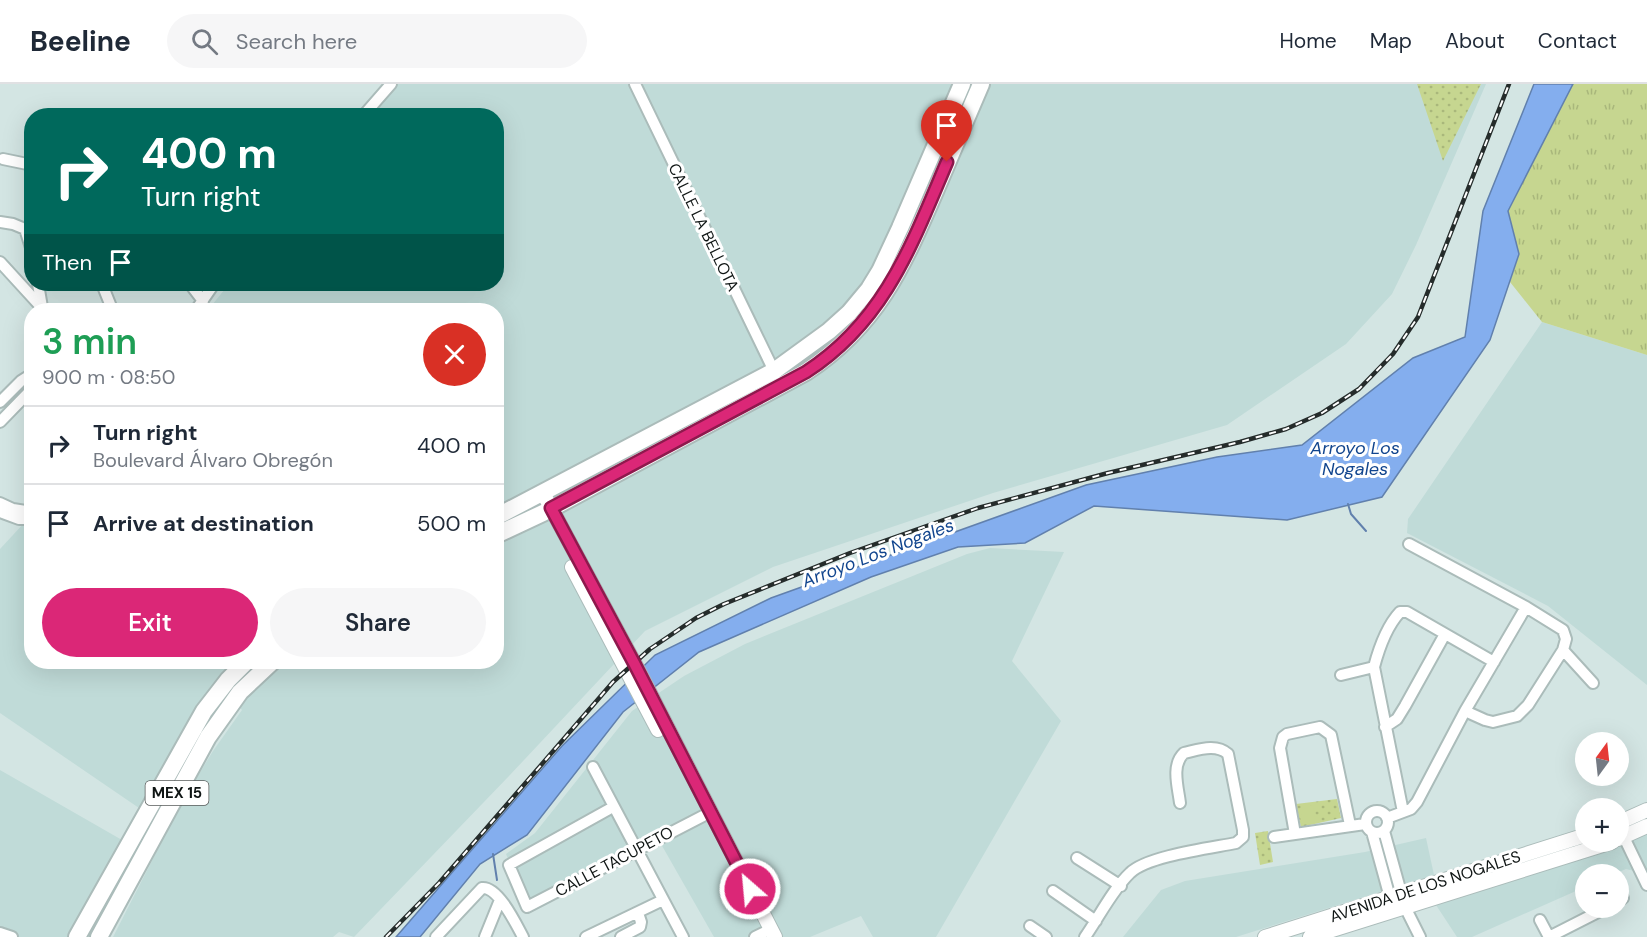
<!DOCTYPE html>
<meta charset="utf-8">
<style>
:root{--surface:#fff;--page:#f6f6f7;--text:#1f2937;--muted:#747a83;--line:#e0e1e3;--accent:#db2777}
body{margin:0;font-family:"DM Sans",sans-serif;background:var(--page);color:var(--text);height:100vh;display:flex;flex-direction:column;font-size:22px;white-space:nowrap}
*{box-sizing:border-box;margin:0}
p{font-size:20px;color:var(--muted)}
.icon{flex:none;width:33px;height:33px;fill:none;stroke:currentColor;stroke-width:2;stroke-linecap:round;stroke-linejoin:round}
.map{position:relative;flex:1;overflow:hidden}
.drawer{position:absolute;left:24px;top:219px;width:480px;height:366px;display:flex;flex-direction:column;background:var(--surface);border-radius:24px;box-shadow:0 6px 24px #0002}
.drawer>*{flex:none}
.banner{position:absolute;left:24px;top:24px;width:480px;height:183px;border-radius:24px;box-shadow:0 6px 24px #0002;background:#00695c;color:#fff;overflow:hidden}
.needle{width:39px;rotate:15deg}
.tools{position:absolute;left:1575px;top:648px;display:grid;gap:12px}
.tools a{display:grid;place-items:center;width:54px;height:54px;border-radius:50%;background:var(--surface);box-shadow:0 6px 24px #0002;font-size:30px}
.pin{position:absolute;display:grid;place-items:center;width:51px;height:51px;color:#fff;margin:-62px -26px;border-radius:50% 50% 50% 0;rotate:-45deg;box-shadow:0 0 6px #0007}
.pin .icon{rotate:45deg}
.me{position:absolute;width:66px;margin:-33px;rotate:333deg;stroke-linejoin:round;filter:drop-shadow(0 0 4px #0008)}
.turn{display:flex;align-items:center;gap:21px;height:126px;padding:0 18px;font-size:27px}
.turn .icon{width:78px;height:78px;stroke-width:2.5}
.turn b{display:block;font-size:42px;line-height:51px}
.then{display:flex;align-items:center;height:57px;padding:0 18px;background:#0003;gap:12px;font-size:22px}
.round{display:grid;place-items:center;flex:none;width:63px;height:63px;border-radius:32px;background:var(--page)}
.headline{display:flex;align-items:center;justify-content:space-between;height:102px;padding:0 18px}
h1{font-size:36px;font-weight:600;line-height:45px;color:#1e9e55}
.action{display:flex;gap:12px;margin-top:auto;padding:12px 18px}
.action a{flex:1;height:69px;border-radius:36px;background:var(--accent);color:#fff;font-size:24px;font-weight:600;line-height:69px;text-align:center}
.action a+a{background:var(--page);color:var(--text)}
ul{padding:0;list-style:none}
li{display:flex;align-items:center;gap:18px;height:78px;padding:0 18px;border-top:2px solid var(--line)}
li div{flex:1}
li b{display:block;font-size:22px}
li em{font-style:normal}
header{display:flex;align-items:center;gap:36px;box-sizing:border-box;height:84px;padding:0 30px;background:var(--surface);border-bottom:2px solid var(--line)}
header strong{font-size:28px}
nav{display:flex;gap:33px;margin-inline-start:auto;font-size:21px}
.search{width:420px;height:54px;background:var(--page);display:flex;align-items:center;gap:15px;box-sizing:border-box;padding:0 21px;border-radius:33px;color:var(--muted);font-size:22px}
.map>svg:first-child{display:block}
</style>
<header>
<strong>Beeline</strong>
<div class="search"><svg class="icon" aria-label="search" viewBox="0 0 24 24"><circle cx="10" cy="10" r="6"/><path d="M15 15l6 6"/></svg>Search here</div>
<nav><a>Home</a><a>Map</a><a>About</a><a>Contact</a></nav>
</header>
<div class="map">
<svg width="1647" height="853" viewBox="0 0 1647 853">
<defs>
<pattern id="grass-tufts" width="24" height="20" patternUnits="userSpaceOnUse" patternTransform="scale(1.5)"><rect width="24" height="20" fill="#c6d690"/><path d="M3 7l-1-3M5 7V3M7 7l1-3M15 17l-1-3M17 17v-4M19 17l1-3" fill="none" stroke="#a9b77b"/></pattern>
<pattern id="park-dots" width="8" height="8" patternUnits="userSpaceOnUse" patternTransform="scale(1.5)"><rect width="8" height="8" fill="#c6d690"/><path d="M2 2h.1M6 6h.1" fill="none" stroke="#a9b77b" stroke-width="1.8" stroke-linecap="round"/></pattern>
</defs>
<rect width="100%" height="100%" fill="#d3e5e3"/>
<path fill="#c0dbd8" d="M393,0h1093l-70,161 -24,49 -46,50 -119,81 -234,68 -220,74 -128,64 -136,145 -155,161 -15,-5 -6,5h-220l70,-137 30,-49 29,-41 -23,-28 -80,126 -139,-95v-164l25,-27h6l1,140h464v-352h-288l21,-26h267v-168l-129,-1z
M1542,238l105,33v330l-99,-79 -141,-73 1,-14z
M990,464l74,4 -52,109 49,60 -125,216h-63l-12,-21 -51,21h-96l-53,-93 -130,68 -25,-58 29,-21 97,-122 52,-35 61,-32 222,-90z
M0,686l122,70 -54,97h-68z
M1647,748v42l-21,-5 -12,5h-28l-1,13 -113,50h-15l-21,-32z
M1426,754l8,37 -198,62h-113l38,-47 24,-9 180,-29z"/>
<path fill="url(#grass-tufts)" d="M1573,0h74v271l-105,-33 -32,-40 9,-28 -11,-43z"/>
<path fill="url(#park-dots)" d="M1417,0h64l-38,77z
M1337,715l4,19 -40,9 -5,-23z
M1268,747l5,31 -13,3 -5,-32z"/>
<path fill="#c6d690" d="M1313,721l3,17 -13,3 -2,-18z"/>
<path fill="#84aeee" stroke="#6180ad" stroke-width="1.5" d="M1534,0h39l-65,127 11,43 -29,86 -108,157 -95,23 -193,-14 -69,37 -67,4 -87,30 -172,75 -76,60 -96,123 -47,29 -60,73h-24l166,-191 93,-91 116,-57 315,-113 131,-28 85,-12 111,-87 52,-21 18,-126z"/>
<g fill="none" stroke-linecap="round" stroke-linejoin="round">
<path stroke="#6180ad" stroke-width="2" d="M1348,420l3,10 15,17
M493,770l4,26"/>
<g stroke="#abbcba" stroke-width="14">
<path id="minor" d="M635,0l139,287
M363,32l28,-32
M3,75l29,6
M0,138l13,2 12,5 7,22
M0,178l44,48
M38,200l4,23
M102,200l10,25
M190,200l13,17
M196,226l18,-26
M0,318l21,-21 11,-7
M0,338l32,-33
M0,419l13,6 19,3
M0,428l19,7h13
M1409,460l117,63 37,23 3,9 -3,11 30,33
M1341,591l33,-8
M1465,627l20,9 8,2 24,-6 11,-11 35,-55
M1385,643l12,-8 8,-13 40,-72
M593,683l90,170
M613,723l-104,58 18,42 176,-91
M1366 738a11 11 0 1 1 22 0a11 11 0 1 1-22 0Z
M1403,728l-29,-145c5,-19 12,-40 26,-55h7l87,50
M1387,734l24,-9 6,-7 48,-91 61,-104
M1384,747l21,76 15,30
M1621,747l26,54
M1372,748l20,73
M1295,750l-15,-86 3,-11 4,-3 33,-7 11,8 19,90
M1274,753l91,-13
M1077,774l44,28
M1053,807l43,30
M1618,817l5,-3
M1540,836l9,17
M1030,842l16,11
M0,849l12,4
M436,853l46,-49c16,-2 34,36 41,49
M485,853l15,-37
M586,853l77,-37
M621,853l19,-10 1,-5 -3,-9
M755,853l16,-8
M1085,853c14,-20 28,-48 45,-64 17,-17 81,-25 106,-30l7,-6v-7l-15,-76c-12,-11 -30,-4 -44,-1 -13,12 -6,34 -4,50
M1549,853l57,-29"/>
</g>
<g stroke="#abbcba" stroke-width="16">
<path id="major" d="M543,409l93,173 139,271
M572,483l86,163
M1618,739l29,-13
M1618,755l29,-13
M1265,853l321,-102
M1310,853l302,-95"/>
</g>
<g stroke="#abbcba" stroke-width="20">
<path id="highway" d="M496,433l278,-146 55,-40 20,-18 20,-24 11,-18 20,-43 62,-144
M496,451l47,-22 263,-141c72,-47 97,-107 130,-183 15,-35 30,-70 45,-105
M77,853l127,-226 24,-31 18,-18
M99,853l109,-200 32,-45 32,-30"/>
</g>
<use href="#minor" stroke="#fff" stroke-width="10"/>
<use href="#major" stroke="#fff" stroke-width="14"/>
<use href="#highway" stroke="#fff" stroke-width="16"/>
<g stroke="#252c2b" stroke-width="4.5">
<path id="rail" d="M386,853l53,-54 174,-201 37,-33 46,-31 28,-14 126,-51 128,-45 130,-35 132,-31 46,-13 36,-16 37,-24 34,-35 25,-37 91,-233"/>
</g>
<use href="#rail" stroke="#fff" stroke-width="2" stroke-dasharray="7" stroke-linecap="butt"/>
</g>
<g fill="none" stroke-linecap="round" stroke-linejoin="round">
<g stroke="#8e194d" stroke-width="15">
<path id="route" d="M750,805l-116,-226 -83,-155 255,-136c79,-51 106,-128 141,-210"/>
</g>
<use href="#route" stroke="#db2777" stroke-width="10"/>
</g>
<g text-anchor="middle" stroke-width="6" stroke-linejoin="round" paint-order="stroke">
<rect fill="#fff" stroke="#575b5a" stroke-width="1.5" x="145.5" y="697" width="63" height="24" rx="4.5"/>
<g font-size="15" font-weight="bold" fill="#0f1514">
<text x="177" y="714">MEX 15</text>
</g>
<g font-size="16" fill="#0f1514" stroke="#fff">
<text transform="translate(704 143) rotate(64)" y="6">CALLE LA BELLOTA</text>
<text transform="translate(614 777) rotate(-28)" y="6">CALLE TACUPETO</text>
<text transform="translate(1425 802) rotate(-18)" y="6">AVENIDA DE LOS NOGALES</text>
</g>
<g font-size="18" font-style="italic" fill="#11458e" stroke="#fff">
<text x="1355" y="370">Arroyo Los<tspan x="1355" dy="21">Nogales</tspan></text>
<text transform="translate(878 469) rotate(-21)" y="6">Arroyo Los Nogales</text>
</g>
</g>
</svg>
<div class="tools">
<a><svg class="needle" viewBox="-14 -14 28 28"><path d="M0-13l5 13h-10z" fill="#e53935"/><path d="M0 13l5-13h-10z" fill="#747a83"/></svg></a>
<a>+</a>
<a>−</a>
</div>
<div class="pin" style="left:947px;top:78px;background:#d93025"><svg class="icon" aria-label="arrive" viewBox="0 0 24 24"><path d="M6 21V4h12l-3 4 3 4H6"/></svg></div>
<svg class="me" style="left:750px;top:805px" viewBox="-20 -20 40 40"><circle r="17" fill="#db2777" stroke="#fff" stroke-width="3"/><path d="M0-11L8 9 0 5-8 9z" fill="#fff"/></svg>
<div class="banner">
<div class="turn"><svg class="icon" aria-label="right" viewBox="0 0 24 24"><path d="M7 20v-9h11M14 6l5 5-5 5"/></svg><div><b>400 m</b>Turn right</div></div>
<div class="then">Then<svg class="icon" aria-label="arrive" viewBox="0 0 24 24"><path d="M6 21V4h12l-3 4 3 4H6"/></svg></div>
</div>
<section class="drawer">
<div class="headline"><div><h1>3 min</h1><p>900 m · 08:50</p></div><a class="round" style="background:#d93025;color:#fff"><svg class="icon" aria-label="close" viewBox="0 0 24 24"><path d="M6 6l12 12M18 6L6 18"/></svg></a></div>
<ul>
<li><svg class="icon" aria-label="right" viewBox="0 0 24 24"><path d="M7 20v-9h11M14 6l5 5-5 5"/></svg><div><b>Turn right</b><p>Boulevard Álvaro Obregón</p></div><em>400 m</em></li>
<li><svg class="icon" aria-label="arrive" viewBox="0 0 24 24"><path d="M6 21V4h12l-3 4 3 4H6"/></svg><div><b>Arrive at destination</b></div><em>500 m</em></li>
</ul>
<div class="action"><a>Exit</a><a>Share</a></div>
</section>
</div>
